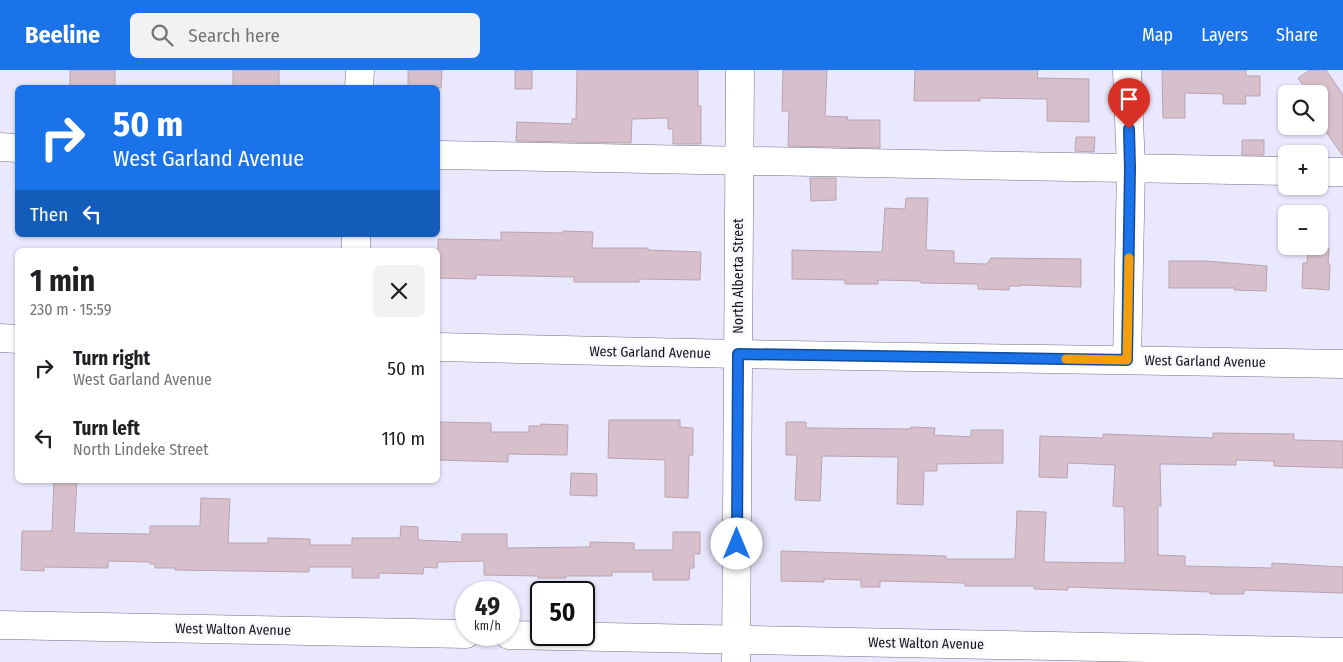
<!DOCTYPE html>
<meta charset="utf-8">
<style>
:root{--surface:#fff;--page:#f2f2f2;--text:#202124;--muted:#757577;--accent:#1a73e8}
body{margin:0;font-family:"Fira Sans Condensed",sans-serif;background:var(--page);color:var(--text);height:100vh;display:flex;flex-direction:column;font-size:19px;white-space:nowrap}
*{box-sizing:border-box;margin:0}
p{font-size:16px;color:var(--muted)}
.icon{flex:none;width:28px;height:28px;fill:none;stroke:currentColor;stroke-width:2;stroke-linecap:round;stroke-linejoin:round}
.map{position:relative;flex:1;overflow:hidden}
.side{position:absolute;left:15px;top:178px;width:425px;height:235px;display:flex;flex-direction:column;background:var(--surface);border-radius:8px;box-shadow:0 1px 4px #0004}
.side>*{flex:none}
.banner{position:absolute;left:15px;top:15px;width:425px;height:152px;border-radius:8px;box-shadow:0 1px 4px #0004;background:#1a73e8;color:#fff;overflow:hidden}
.tools{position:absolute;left:1278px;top:15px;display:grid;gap:10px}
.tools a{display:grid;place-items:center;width:50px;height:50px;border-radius:8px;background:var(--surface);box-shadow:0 1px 4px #0004;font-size:25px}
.speed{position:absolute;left:455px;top:511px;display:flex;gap:10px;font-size:25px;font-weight:700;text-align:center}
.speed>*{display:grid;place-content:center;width:65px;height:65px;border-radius:50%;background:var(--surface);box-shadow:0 1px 4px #0004;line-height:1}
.speed small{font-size:12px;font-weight:400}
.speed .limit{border:2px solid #111;border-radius:8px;background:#fff;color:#111}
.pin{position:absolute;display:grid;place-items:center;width:42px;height:42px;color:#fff;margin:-51px -21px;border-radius:50% 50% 50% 0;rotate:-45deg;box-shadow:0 0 5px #0007}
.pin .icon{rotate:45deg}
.me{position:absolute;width:55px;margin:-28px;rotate:0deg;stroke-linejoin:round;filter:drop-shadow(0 0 4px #0008)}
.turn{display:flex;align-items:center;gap:18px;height:105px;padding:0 15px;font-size:22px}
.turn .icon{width:65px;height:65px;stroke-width:2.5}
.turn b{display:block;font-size:35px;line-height:42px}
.then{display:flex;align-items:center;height:48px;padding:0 15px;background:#0003;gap:10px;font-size:19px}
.round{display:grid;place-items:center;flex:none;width:52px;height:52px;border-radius:8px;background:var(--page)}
.summary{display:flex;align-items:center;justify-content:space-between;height:85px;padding:0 15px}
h1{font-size:30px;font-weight:700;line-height:38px}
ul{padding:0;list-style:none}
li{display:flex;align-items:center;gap:15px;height:70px;padding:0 15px}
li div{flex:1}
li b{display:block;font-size:19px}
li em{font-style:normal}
header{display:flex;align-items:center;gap:30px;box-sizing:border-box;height:70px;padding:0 25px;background:var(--accent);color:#fff}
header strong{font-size:24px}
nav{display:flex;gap:28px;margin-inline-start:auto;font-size:18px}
.search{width:350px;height:45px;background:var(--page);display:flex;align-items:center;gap:12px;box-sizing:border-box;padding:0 18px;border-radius:8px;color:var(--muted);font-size:19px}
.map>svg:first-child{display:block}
</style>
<header>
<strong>Beeline</strong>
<div class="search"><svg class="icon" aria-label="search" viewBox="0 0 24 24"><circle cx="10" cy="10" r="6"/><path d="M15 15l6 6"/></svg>Search here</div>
<nav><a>Map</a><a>Layers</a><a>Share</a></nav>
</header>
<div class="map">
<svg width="1343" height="592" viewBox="0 0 1343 592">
<rect width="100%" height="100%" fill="#eae8fe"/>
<path fill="#d7c0cb" stroke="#b9a3ae" d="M70,0h45v18h-45z
M233,0h46v18h-46z
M408,0h34l-1,18h-33z
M515,0h17v19h-17z
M577,0h121v36h3v38h-28v-15h-5v-11l-36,1 -1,24 -115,-2 1,-19 55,2v-5h4z
M783,0h44l-2,46 23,1 -1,3h33v28l-92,-2 1,-35h-7z
M915,0h123l-1,8 52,1v43l-42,-1v-22l-67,-1v3h-66z
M1162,0h84v6h14v20h-15l1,8h-23v-10l-38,-1v25h-22z
M1310,0h16l17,25v61l-21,-30 6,-5 -9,-13v-14h-10l-11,-16z
M1076,67h19l-1,15 -19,-1z
M1242,70h22v15h-22z
M810,108h26v22l-25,1z
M906,128h22l-2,52 28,1v12l33,1 4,-6 90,1v28l-60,-2v1h-12v4l-31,-1v-5l-57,-1v-2l-43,-1v4h-33v-4l-53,-1v-29l90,2 3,-44 20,1z
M563,161l30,1 -1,16h56v2l53,2 -1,28 -61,-1v3h-65v-5l-98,-2v4l-38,-1v-39l63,1v-8l62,1z
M1308,177l21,1 -1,16h2l-1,26 -27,-2 1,-25h4z
M1169,191h36l62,5 -1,25 -32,-1 1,-2h-66z
M609,350h71v7l13,1v27h-4l-1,43 -23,-1v-37l-57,-2z
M438,352l53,1v9h38v-6h12v-2l27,1 -1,30 -59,-1v8l-70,-2z
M786,352h20v6l105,1v-2l24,1 -1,7 37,2v-7h32v33l-66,1v7h-13l-1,34 -26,-1 1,-47 -76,-1 -2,45 -25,-1 2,-45h-11z
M1213,363l81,1v6l49,1v27l-69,-2v-5l-38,-1v5l-76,-1 1,42h-3v49l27,1v10l87,2v-5l71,4v26l-99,-3v4h-34v-2l-142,-5v3l-34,-1v-3h-69v-3l-85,-2v6h-19v-7l-37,-1v3l-43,-1v-30l165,5v3h69l2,-48 29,1 -2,50 81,1 -1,-56 -11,-1 2,-41 -47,-2 -1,15 -28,-1 1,-41 63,2v-4l110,4z
M571,403l26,1v22l-27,-1z
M54,410h23l-3,53 76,1v-8h50l1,-28 29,1 -2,44h40v-5l42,1v6h42v-7h48l1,-12 17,1v13l44,2v-8h45v14l83,-1v-5l44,1v7h39v-18h27v22h-6v14h-4l-1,12h-36v-8h-41v4h-46v2h-28v-2l-54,-1v-14l-46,1 -1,6 -13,-1 -1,7 -44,-1v5h-27v-11h-43v5l-134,-2v-2h-20v-4h-5v-2l-42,-1v7l-64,-1v4l-23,-1 1,-39h30z"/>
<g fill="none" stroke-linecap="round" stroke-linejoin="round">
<g stroke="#737084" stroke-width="29">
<path id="minor" d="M359,18l1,-18
M0,77l18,1
M438,85l848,16
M1319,102h24
M356,180v-15
M0,268l18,1
M438,277l300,7 605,10
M1127,290l4,-192 -4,-98
M0,555l466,9
M509,565l834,17"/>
</g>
<g stroke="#737084" stroke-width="29">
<path id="major" d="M736,592l4,-592"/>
</g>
<use href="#minor" stroke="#fff" stroke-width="28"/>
<use href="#major" stroke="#fff" stroke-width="28"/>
</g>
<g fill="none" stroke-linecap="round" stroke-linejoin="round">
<g stroke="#114b97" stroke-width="12">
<path id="route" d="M737,474l1,-190 389,6 3,-192 -1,-39"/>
</g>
<use href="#route" stroke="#1a73e8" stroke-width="9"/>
<path stroke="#f59e0b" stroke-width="9" d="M1066,289l61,1 2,-102"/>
</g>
<g text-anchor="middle" stroke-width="5" stroke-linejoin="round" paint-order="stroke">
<g font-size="14" fill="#121118" stroke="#f7f7fc">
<text transform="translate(738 206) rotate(-90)" y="5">North Alberta Street</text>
<text transform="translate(650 282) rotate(1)" y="5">West Garland Avenue</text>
<text transform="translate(1205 291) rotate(1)" y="5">West Garland Avenue</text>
<text transform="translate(233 559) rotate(1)" y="5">West Walton Avenue</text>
<text transform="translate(926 573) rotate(1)" y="5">West Walton Avenue</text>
</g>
</g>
</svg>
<div class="tools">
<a><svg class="icon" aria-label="search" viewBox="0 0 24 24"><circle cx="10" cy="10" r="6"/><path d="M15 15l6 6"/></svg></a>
<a>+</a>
<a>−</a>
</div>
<div class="speed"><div>49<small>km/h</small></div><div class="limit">50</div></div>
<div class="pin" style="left:1129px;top:59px;background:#d93025"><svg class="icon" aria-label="arrive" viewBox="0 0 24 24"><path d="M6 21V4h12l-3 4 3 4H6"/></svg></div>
<svg class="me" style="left:737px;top:474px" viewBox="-20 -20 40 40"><circle r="19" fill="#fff"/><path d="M0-13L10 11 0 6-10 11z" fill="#1a73e8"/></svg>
<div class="banner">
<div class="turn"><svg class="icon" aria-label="right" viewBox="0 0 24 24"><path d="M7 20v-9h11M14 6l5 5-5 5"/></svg><div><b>50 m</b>West Garland Avenue</div></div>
<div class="then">Then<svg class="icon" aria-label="left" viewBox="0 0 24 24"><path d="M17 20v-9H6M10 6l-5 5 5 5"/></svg></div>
</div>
<section class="side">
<div class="summary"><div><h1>1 min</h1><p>230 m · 15:59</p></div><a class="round"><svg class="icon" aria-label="close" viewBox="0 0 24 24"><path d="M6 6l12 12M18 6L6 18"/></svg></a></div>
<ul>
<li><svg class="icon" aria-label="right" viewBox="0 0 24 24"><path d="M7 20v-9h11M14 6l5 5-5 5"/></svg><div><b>Turn right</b><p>West Garland Avenue</p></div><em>50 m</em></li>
<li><svg class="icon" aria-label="left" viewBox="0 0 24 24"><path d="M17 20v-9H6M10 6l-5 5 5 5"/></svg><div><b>Turn left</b><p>North Lindeke Street</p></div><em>110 m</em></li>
</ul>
</section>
</div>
